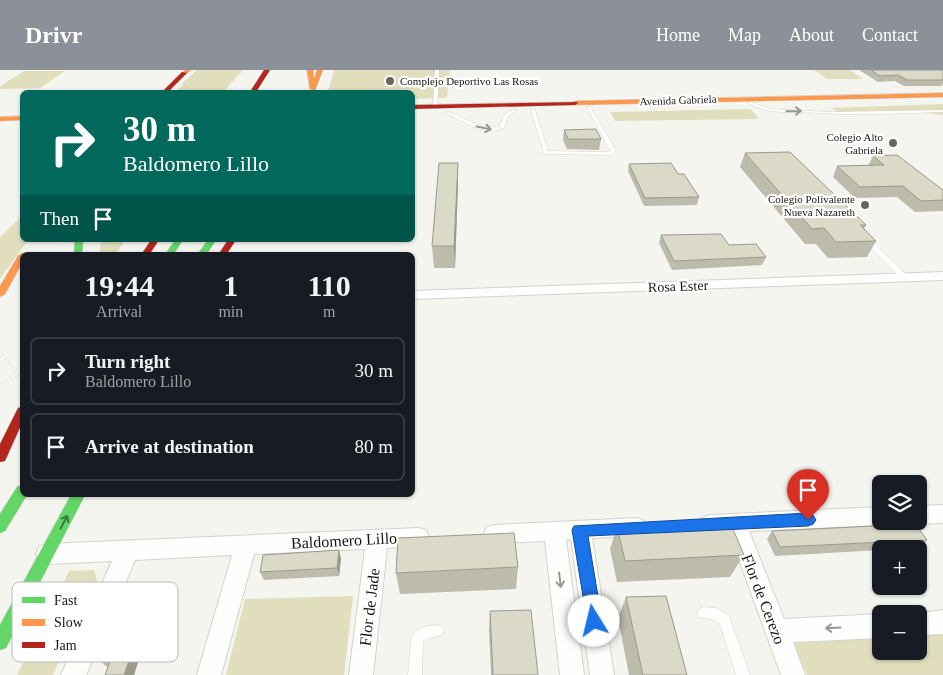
<!DOCTYPE html>
<meta charset="utf-8">
<style>
:root{--surface:#171b24;--page:#242831;--text:#f1f3f6;--muted:#9ea1a6;--line:#363941;--accent:#8c9099}
body{margin:0;font-family:Georgia,serif;background:var(--page);color:var(--text);height:100vh;display:flex;flex-direction:column;font-size:19px;white-space:nowrap}
*{box-sizing:border-box;margin:0}
p{font-size:16px;color:var(--muted)}
.icon{flex:none;width:28px;height:28px;fill:none;stroke:currentColor;stroke-width:2;stroke-linecap:round;stroke-linejoin:round}
.map{position:relative;flex:1;overflow:hidden}
.side{position:absolute;left:20px;top:182px;width:395px;height:245px;display:flex;flex-direction:column;background:var(--surface);border-radius:8px;box-shadow:0 1px 4px #0004}
.side>*{flex:none}
.guide{position:absolute;left:20px;top:20px;width:395px;height:152px;border-radius:8px;box-shadow:0 1px 4px #0004;background:#00695c;color:#fff;overflow:hidden}
.controls{position:absolute;left:872px;top:405px;display:grid;gap:10px}
.controls a{display:grid;place-items:center;width:55px;height:55px;border-radius:8px;background:var(--surface);box-shadow:0 1px 4px #0004;font-size:25px}
.pin{position:absolute;display:grid;place-items:center;width:42px;height:42px;color:#fff;margin:-51px -21px;border-radius:50% 50% 50% 0;rotate:-45deg;box-shadow:0 0 5px #0007}
.pin .icon{rotate:45deg}
.me{position:absolute;width:55px;margin:-28px;rotate:351deg;stroke-linejoin:round;filter:drop-shadow(0 0 4px #0008)}
.turn{display:flex;align-items:center;gap:18px;height:105px;padding:0 20px;font-size:22px}
.turn .icon{width:65px;height:65px;stroke-width:2.5}
.turn b{display:block;font-size:35px;line-height:42px}
.then{display:flex;align-items:center;height:48px;padding:0 20px;background:#0003;gap:10px;font-size:19px}
.eta{display:flex;justify-content:space-evenly;align-items:center;height:85px;text-align:center}
.eta b{font-size:30px;font-weight:800;line-height:35px}
ul{padding:0;list-style:none}
li{display:flex;align-items:center;gap:15px;height:68px;margin:0 10px 8px;padding:0 10px;border:2px solid var(--line);border-radius:8px}
li div{flex:1}
li b{display:block;font-size:19px}
li em{font-style:normal}
header{display:flex;align-items:center;gap:30px;box-sizing:border-box;height:70px;padding:0 25px;background:var(--accent);color:#fff}
header strong{font-size:24px}
nav{display:flex;gap:28px;margin-inline-start:auto;font-size:18px}
.map>svg:first-child{display:block}
</style>
<header>
<strong>Drivr</strong>
<nav><a>Home</a><a>Map</a><a>About</a><a>Contact</a></nav>
</header>
<div class="map">
<svg width="943" height="605" viewBox="0 0 943 605">
<rect width="100%" height="100%" fill="#f5f5f0"/>
<path fill="#e1debd" d="M197,0h46l-20,22h-48l9,-8h-3z
M334,0h116l-3,28 -34,1 -1,-7h-84z
M814,0h36l13,9h-36z
M24,1h41l-25,17 -40,1v-3z
M943,34v11l-20,-2 -82,1 -9,-6z
M751,39l8,10 -144,2 -5,-9z
M22,146v24h6l-28,39v-42z
M101,170h24l-10,15h-15z
M94,500l3,11 -44,94h-36l52,-104z
M353,526l-9,79h-118l19,-76z
M943,561v44h-136l-17,-39 91,-3v18h38v-19z"/>
<g fill="none" stroke-linecap="round" stroke-linejoin="round">
<g stroke="#d2d2ce" stroke-width="1">
<path id="lane" d="M435,0h4l-2,37 -2,1 -2,-1z
M751,32l19,7 20,1 42,2 111,-2v2c-41,1 -82,4 -122,1 -25,-1 -48,2 -72,-9v-2z
M589,37l2,1 25,42 -4,5 -68,-1 -13,-45 4,1 13,41 60,1 2,-2 -23,-42z
M513,39l4,1 -9,7 -4,11 -10,3 -16,-2 -34,-17 2,-1c18,5 34,21 54,15l4,-11z
M866,167l2,1 40,38v4h-6l-38,-40 -1,-1z
M703,537l13,1 13,8 21,59h-14l-16,-51 -6,-4 -15,-3 -2,-4 2,-4z
M438,555l4,2 2,4 -2,4 -16,4 -3,3 -1,33h-14l3,-36c5,-12 15,-13 27,-14z"/>
</g>
<g stroke="#d2d2ce" stroke-width="2">
<path id="street" d="M943,202v8l-531,19v-8z
M943,435v18l-24,1 -7,-3h7v-15z
M881,437v14h8l-8,4 -132,6 35,88 97,-5v24l-88,4 12,33h-24l-52,-143 -20,1 -7,-3 -3,-6 3,-6 7,-3z
M637,448l7,3 3,6 -3,6 -7,3 -45,2 22,137h-24l-19,-136 -5,1 18,135h-24l-15,-134 -51,2 -7,-2 -3,-7 3,-7 7,-2z
M419,458l7,2 3,7 -3,7 -7,2 -32,2 -14,127h-24l16,-126 -111,5 -33,121h-24l35,-120 -97,5 -49,115h-25l51,-114 -65,3 -8,-3 -3,-7 3,-7 8,-3z
M943,540v24l-24,1v-21h-6z"/>
</g>
<g stroke="#d2d2ce" stroke-width="1">
<path id="fast" d="M75,170h8l-1,15h-8z
M175,170h8l-10,15h-8z
M208,170h8l-10,15h-9z
M22,415v10h5l-22,36 -5,2v-19l17,-27z
M71,425h14l-79,153 -6,2v-25z"/>
</g>
<g stroke="#d2d2ce" stroke-width="1">
<path id="slow" d="M185,0h6l-5,4h-4z
M307,0h6l1,9 3,-9h6l-8,20 -5,-1z
M943,23v4l-368,8 -3,-2 3,-2z
M22,46v4l-22,1v-4z
M22,183l4,2h-4v8l-17,31 -5,3v-11l18,-30z"/>
</g>
<g stroke="#d2d2ce" stroke-width="1">
<path id="jam" d="M264,0h6l-14,22h-6z
M182,2l5,1 -19,19h-6z
M577,32l1,1 -3,2 -163,4v-4z
M151,170h8l-10,15h-8z
M228,170h8l-10,15h-8z
M22,337v16l-17,38 -5,1v-18l18,-36z"/>
</g>
<path stroke="#dededc" stroke-width="2.5" stroke-dasharray="1 4" stroke-linecap="butt" d="M0,280l19,26 -19,9"/>
<use href="#lane" fill="#fefefd" fill-rule="evenodd"/>
<use href="#street" fill="#fefefd" fill-rule="evenodd"/>
<use href="#fast" fill="#63d668" fill-rule="evenodd"/>
<use href="#slow" fill="#ff974d" fill-rule="evenodd"/>
<use href="#jam" fill="#b3261e" fill-rule="evenodd"/>
</g>
<path fill="#bcbbac" d="M859,0h84v14l-2,2h-37l-9,-5 -17,1z
M564,60l37,9 -2,11 -32,-1 -4,-9z
M745,83l121,72 -2,4 12,12 -9,16 -39,1 -12,-14h-11l-65,-77z
M873,86l70,44v11l-28,1 -18,-15 -42,1 -22,-21 4,-11h31z
M629,94l49,10 21,23 -2,8 -53,1 -16,-35z
M458,113l-3,85h-21l-2,-22z
M661,165l68,10 37,12 -4,8 -90,5 -13,-27z
M101,425h56l-54,2z
M617,457l127,28 -14,22 -113,5 -7,-33z
M772,461l155,9 -9,8 -37,1v1l-106,6 -8,-17z
M341,488l-2,18 -75,4 -4,-8z
M518,497l-2,22 -116,5 -4,-21z
M626,527l61,78h-58l-11,-57z
M490,541l48,64h-47l-2,-44z
M132,577l-1,2 9,7 -6,19h-29l3,-8h-1l-8,-7z"/>
<path fill="#99998c" d="M458,93v20l-3,85 -1,-22z
M339,480l2,8 -2,18 -2,-8z
M125,570l7,7 -3,9 -8,-7z
M133,579l7,7 -6,19h-10z"/>
<path fill="#dbdac8" stroke="#99998c" d="M871,0h72v10h-36l-9,-5 -18,1z
M596,59l5,10h-33l-4,-9z
M790,82l76,73h-6l16,16 -40,1 -12,-14 -12,1 -67,-76z
M897,85l46,35v10l-22,1 -18,-15 -43,1 -23,-21 47,-1 -11,-9z
M439,93h19l-4,83h-22z
M671,93l7,11h6l15,23 -54,1 -16,-34z
M721,164l8,11 27,-1 10,13 -92,4 -13,-26z
M730,452l14,33 -119,6 -8,-34z
M915,454l12,16 -147,7 -8,-16z
M514,463l4,34 -122,6 2,-35z
M339,480l-2,18 -77,4 3,-17z
M666,526l21,79h-44l-17,-78z
M531,540l7,65h-45l-3,-64z
M107,570h18l-4,9h12l-9,26h-19l6,-16 -12,1z"/>
<defs><path id="oneway-shaft" d="M-6 0H5M1.5-3L5.5 0L1.5 3" fill="none" stroke-width="1.6" stroke-linecap="round" stroke-linejoin="round" transform="scale(1.25)"/></defs>
<g stroke="#969693">
<use href="#oneway-shaft" transform="translate(794 41) rotate(-1)"/>
<use href="#oneway-shaft" transform="translate(484 58) rotate(12)"/>
<use href="#oneway-shaft" transform="translate(560 510) rotate(83)"/>
<use href="#oneway-shaft" transform="translate(833 558) rotate(177)"/>
</g>
<use stroke="#3c763d" href="#oneway-shaft" transform="translate(64 452) rotate(-62)"/>
<path fill="#1a73e8" stroke="#114b97" d="M808,443l5,2 3,5 -3,4 -5,2 -220,10 14,85 -3,5 -5,3 -6,-3 -16,-96 2,-4z"/>
<g fill="#646460" stroke="#fff" stroke-width="2">
<circle cx="390" cy="11" r="5"/>
<circle cx="893" cy="73" r="5"/>
<circle cx="865" cy="135" r="5"/>
</g>
<g text-anchor="middle" stroke-width="4.5" stroke-linejoin="round" paint-order="stroke">
<g font-size="11" fill="#161612" stroke="#fff" text-anchor="end">
<text x="400" y="15" text-anchor="start">Complejo Deportivo Las Rosas</text>
<text x="883" y="71">Colegio Alto<tspan x="883" dy="13">Gabriela</tspan></text>
<text x="855" y="133">Colegio Polivalente<tspan x="855" dy="13">Nueva Nazareth</tspan></text>
</g>
<g font-size="11" fill="#161612" stroke="#fff">
<text transform="translate(678 30) rotate(-2)" y="4">Avenida Gabriela</text>
</g>
<g font-size="14" fill="#161612" stroke="#fff">
<text transform="translate(678 216) rotate(-2)" y="5">Rosa Ester</text>
</g>
<g font-size="16" fill="#161612" stroke="#fff">
<text transform="translate(344 470) rotate(-3)" y="6">Baldomero Lillo</text>
<text transform="translate(764 529) rotate(69)" y="6">Flor de Cerezo</text>
<text transform="translate(369 537) rotate(-83)" y="6">Flor de Jade</text>
</g>
</g>
<rect x="12" y="512" width="166" height="80" rx="8" fill="#fff" stroke="#b9b9b8" stroke-width="1"/>
<rect x="22" y="527" width="23" height="6" fill="#63d668"/>
<rect x="22" y="549" width="23" height="7" fill="#ff974d"/>
<rect x="22" y="572" width="23" height="6" fill="#b3261e"/>
<g font-size="14" fill="#161612">
<text x="54" y="535">Fast</text>
<text x="54" y="557">Slow</text>
<text x="54" y="580">Jam</text>
</g>
</svg>
<div class="controls">
<a><svg class="icon" aria-label="layers" viewBox="0 0 24 24"><path d="M12 4l9 5-9 5-9-5zM3 14l9 5 9-5"/></svg></a>
<a>+</a>
<a>−</a>
</div>
<div class="pin" style="left:808px;top:450px;background:#d93025"><svg class="icon" aria-label="arrive" viewBox="0 0 24 24"><path d="M6 21V4h12l-3 4 3 4H6"/></svg></div>
<svg class="me" style="left:594px;top:551px" viewBox="-20 -20 40 40"><circle r="19" fill="#fff"/><path d="M0-13L10 11 0 6-10 11z" fill="#1a73e8"/></svg>
<div class="guide">
<div class="turn"><svg class="icon" aria-label="right" viewBox="0 0 24 24"><path d="M7 20v-9h11M14 6l5 5-5 5"/></svg><div><b>30 m</b>Baldomero Lillo</div></div>
<div class="then">Then<svg class="icon" aria-label="arrive" viewBox="0 0 24 24"><path d="M6 21V4h12l-3 4 3 4H6"/></svg></div>
</div>
<section class="side">
<div class="eta">
<div><b>19:44</b><p>Arrival</p></div>
<div><b>1</b><p>min</p></div>
<div><b>110</b><p>m</p></div>
</div>
<ul>
<li><svg class="icon" aria-label="right" viewBox="0 0 24 24"><path d="M7 20v-9h11M14 6l5 5-5 5"/></svg><div><b>Turn right</b><p>Baldomero Lillo</p></div><em>30 m</em></li>
<li><svg class="icon" aria-label="arrive" viewBox="0 0 24 24"><path d="M6 21V4h12l-3 4 3 4H6"/></svg><div><b>Arrive at destination</b></div><em>80 m</em></li>
</ul>
</section>
</div>
